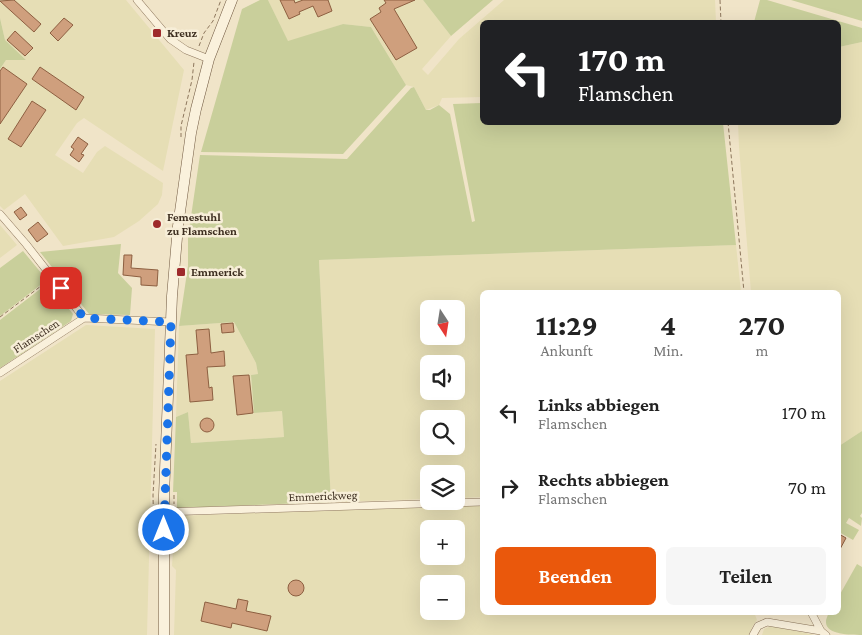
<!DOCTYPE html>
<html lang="de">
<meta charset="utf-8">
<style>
:root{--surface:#fff;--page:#f6f6f6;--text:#222;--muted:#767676;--accent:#ea580c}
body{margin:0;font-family:"Crimson Pro",serif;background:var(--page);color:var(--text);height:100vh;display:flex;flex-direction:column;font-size:19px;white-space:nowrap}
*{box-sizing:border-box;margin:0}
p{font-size:16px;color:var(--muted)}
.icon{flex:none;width:28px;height:28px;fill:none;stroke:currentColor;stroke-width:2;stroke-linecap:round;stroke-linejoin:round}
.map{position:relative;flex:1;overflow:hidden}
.side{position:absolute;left:480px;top:290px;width:361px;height:325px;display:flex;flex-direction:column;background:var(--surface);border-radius:8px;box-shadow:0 5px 20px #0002}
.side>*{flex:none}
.top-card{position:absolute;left:480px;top:20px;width:361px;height:105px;border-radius:8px;box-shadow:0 5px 20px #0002;background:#202124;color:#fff;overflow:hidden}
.needle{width:32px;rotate:168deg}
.tools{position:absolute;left:420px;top:300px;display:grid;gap:10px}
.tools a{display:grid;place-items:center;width:45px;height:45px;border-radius:8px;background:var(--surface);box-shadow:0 5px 20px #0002;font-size:25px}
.pin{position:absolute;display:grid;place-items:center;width:42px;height:42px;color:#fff;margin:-21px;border-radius:10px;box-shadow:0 2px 8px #0006}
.me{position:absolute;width:55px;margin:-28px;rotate:0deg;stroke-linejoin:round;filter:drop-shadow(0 0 4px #0008)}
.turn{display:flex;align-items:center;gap:18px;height:105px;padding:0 15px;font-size:22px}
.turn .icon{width:65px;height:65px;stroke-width:2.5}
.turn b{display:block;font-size:35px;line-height:42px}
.eta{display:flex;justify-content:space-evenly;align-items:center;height:85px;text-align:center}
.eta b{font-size:30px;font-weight:700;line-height:35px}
.cta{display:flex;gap:10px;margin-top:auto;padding:10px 15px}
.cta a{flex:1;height:58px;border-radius:8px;background:var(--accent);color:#fff;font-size:20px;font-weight:700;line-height:58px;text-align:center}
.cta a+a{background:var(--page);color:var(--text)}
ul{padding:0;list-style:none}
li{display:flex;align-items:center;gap:15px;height:75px;padding:0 15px}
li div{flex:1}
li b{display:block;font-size:19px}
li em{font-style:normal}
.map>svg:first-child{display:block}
</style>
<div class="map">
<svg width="862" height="635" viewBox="0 0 862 635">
<rect width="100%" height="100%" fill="#f0e4c8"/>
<path fill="#e6deb5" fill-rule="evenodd" d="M0,0h126l58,70 -21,101 -79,-53 -7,5 -22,32 28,18 14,-21 8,-6 58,37 -1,12 -4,9 -19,17 -25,16 -51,9 -38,-52 -21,16 -4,-4v-137l6,-9h20l-21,-20 -5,-22z
M268,0h155l28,36 -29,33 6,6 31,-36 45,-39h211l1,22h-234v75l-40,1 -3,7 -13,5 -12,-23 -8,-2 -35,-58 -28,-3 -55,18z
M862,42v389l-23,15v-154h-88l-12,-145 -1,-24 101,-1v-75z
M0,225l17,20 -17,13z
M736,245l5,47h-259v205l-26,1v-24h-27v25l-98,3 -12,-242zM429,309h27v27h-27zM429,364h27v27h-27zM429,419h27v27h-27z
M234,322l22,41 2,11 -7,1 3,38 28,-2 2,26 -93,6 -3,-31 -12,5 3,-91z
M86,325l69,4 -8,306h-147v-254z
M482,505v107h272l3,8 -5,7 -2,8h-576l2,-65 -4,-4 3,-50zM429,529h27v27h-27zM429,584h27v27h-27z
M771,626l35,7 7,2h-51l2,-6z"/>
<path fill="#c9cf9b" d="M260,0h8l20,41 55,-17 28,3 35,58 -63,69 -142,-2 41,-143z
M423,0h70l-42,36z
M760,0h7l95,28v14l-23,5v-25h-85z
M791,0h71v21z
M0,18l5,22 21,20h-20l-6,9z
M414,87l12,23h4l9,-5 11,9 22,108 3,-1 -22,-117 29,-1v19l241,1 13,122 -417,15 12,242 -154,6v-16h-4l3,-75 12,-5 3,31 93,-6 -2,-26 -28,2 -3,-38 7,-1 -2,-11 -22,-41 -55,4 9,-60v-29l12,-82 147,4 64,-71z
M121,244l-3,29 14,15 -2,27 -41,-1 -49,-62z
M23,251l24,29 -47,36v-48z
M48,283l25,31 -2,7 -71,47v-48z
M862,431v82l-2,3 2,2 -1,8 -12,-8 -3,5 13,7 -6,10 -14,-8v-86z
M857,564l5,3v68c-14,0 -46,0 -33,-22l10,-1v-16z"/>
<path fill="#cf9f7d" stroke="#8d5f41" d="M14,0l27,24 -7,8 -34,-31z
M280,0h14l1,3 8,-3h25l4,11 -14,6 -5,-11 -14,6 1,2 -11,5z
M384,0h31l-21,9 23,39 -21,12 -26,-41 11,-7 -2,-4 7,-5z
M64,18l9,7 -15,16 -8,-8z
M15,31l18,17 -8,8 -18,-16z
M3,67l24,17 -27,40v-53z
M40,67l44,30 -8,13 -44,-31z
M32,101l14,9 -25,37 -13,-8z
M78,137l10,7 -7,10 3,1 -5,7 -9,-7 4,-6 -3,-2z
M21,207l6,8 -7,5 -6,-8z
M38,222l10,12 -11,8 -9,-12z
M124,255h8l-1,13 27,2 -1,16 -16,-1v-8l-18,-2z
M233,323l1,9 -12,1 -1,-9z
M209,329l2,24 13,-2 1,15 -18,1 2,21 3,-1 1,13 -23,2 -4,-47 12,-1 -2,-24z
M249,375l4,38 -16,2 -4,-39z
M200 425a7 7 0 1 1 14 0a7 7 0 1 1-14 0Z
M839,534l7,4 -7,13z
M288 588a8 8 0 1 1 16 0a8 8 0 1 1-16 0Z
M238,599l10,2 -2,10 25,5 -4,15 -35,-8 -1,5 -30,-7 4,-19 31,7z"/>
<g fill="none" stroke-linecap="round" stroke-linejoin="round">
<g stroke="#8d765c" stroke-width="8">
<path id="street" d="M137,0l33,39 16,11 23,9
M0,214l26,30 58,74 87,4
M0,373l84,-55
M163,512l319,-10
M811,612l10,19 5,4
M753,635l5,-9 9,-4 54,9"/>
</g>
<g stroke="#6f573f" stroke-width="11">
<path id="secondary" d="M164,635v-140l8,-199 6,-70 13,-93 5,-24 13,-50 23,-59"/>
</g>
<path stroke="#8d765c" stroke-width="1" stroke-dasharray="4 2.5" stroke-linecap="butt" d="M720,0l1,22
M199,46l5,-13 9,-12 8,-21
M728,122l16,170
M181,137v-11l11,-46 2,-18
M0,317l45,-34
M174,495v9
M154,543l-1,-48 3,-51"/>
<use href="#street" stroke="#faf1dc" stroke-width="7"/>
<use href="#secondary" stroke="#faf1dc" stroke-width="10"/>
</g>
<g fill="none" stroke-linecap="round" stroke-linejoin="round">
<path stroke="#1a73e8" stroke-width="9" stroke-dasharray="0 16.2" d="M61,288l23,30 87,4 -7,208"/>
</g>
<g fill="#9e2a2b" stroke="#f7eed8" stroke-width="2">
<rect x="152" y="28" width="10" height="10" rx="2.5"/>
<circle cx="157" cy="224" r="5"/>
<rect x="176" y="267" width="10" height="10" rx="2.5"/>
</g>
<g text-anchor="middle" stroke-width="5" stroke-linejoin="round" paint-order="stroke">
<g font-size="12" font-weight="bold" fill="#3d2e20" stroke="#f7eed8" text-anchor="start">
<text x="167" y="37">Kreuz</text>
<text x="167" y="221">Femestuhl<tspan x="167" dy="14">zu Flamschen</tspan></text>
<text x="191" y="276">Emmerick</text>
</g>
<g font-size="12" fill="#3d2e20" stroke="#f7eed8">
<text transform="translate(36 336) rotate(-33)" y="4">Flamschen</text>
<text transform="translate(323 496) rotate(-2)" y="4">Emmerickweg</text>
</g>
</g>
</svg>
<div class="tools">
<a><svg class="needle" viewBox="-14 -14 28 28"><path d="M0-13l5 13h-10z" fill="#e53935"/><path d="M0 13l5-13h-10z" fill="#767676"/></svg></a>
<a><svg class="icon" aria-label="sound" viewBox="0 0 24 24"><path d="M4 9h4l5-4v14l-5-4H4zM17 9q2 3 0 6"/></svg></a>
<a><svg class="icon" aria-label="search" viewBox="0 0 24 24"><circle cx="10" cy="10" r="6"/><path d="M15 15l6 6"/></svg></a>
<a><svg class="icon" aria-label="layers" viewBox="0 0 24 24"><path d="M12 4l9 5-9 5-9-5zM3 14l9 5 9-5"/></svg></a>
<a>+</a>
<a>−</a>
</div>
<div class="pin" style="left:61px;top:288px;background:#d93025"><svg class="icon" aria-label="arrive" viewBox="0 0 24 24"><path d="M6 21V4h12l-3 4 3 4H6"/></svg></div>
<svg class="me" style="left:164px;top:530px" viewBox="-20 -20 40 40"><circle r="17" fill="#1a73e8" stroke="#fff" stroke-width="3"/><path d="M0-11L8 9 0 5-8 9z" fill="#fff"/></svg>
<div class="top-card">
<div class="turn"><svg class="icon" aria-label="left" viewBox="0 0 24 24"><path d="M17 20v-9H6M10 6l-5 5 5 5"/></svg><div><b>170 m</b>Flamschen</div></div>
</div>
<section class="side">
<div class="eta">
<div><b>11:29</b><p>Ankunft</p></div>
<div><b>4</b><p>Min.</p></div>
<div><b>270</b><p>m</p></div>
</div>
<ul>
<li><svg class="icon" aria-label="left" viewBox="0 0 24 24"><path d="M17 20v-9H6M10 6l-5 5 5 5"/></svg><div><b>Links abbiegen</b><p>Flamschen</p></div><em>170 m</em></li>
<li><svg class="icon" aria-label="right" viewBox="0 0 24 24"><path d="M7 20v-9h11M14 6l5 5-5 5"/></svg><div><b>Rechts abbiegen</b><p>Flamschen</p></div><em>70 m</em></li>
</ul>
<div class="cta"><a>Beenden</a><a>Teilen</a></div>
</section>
</div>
